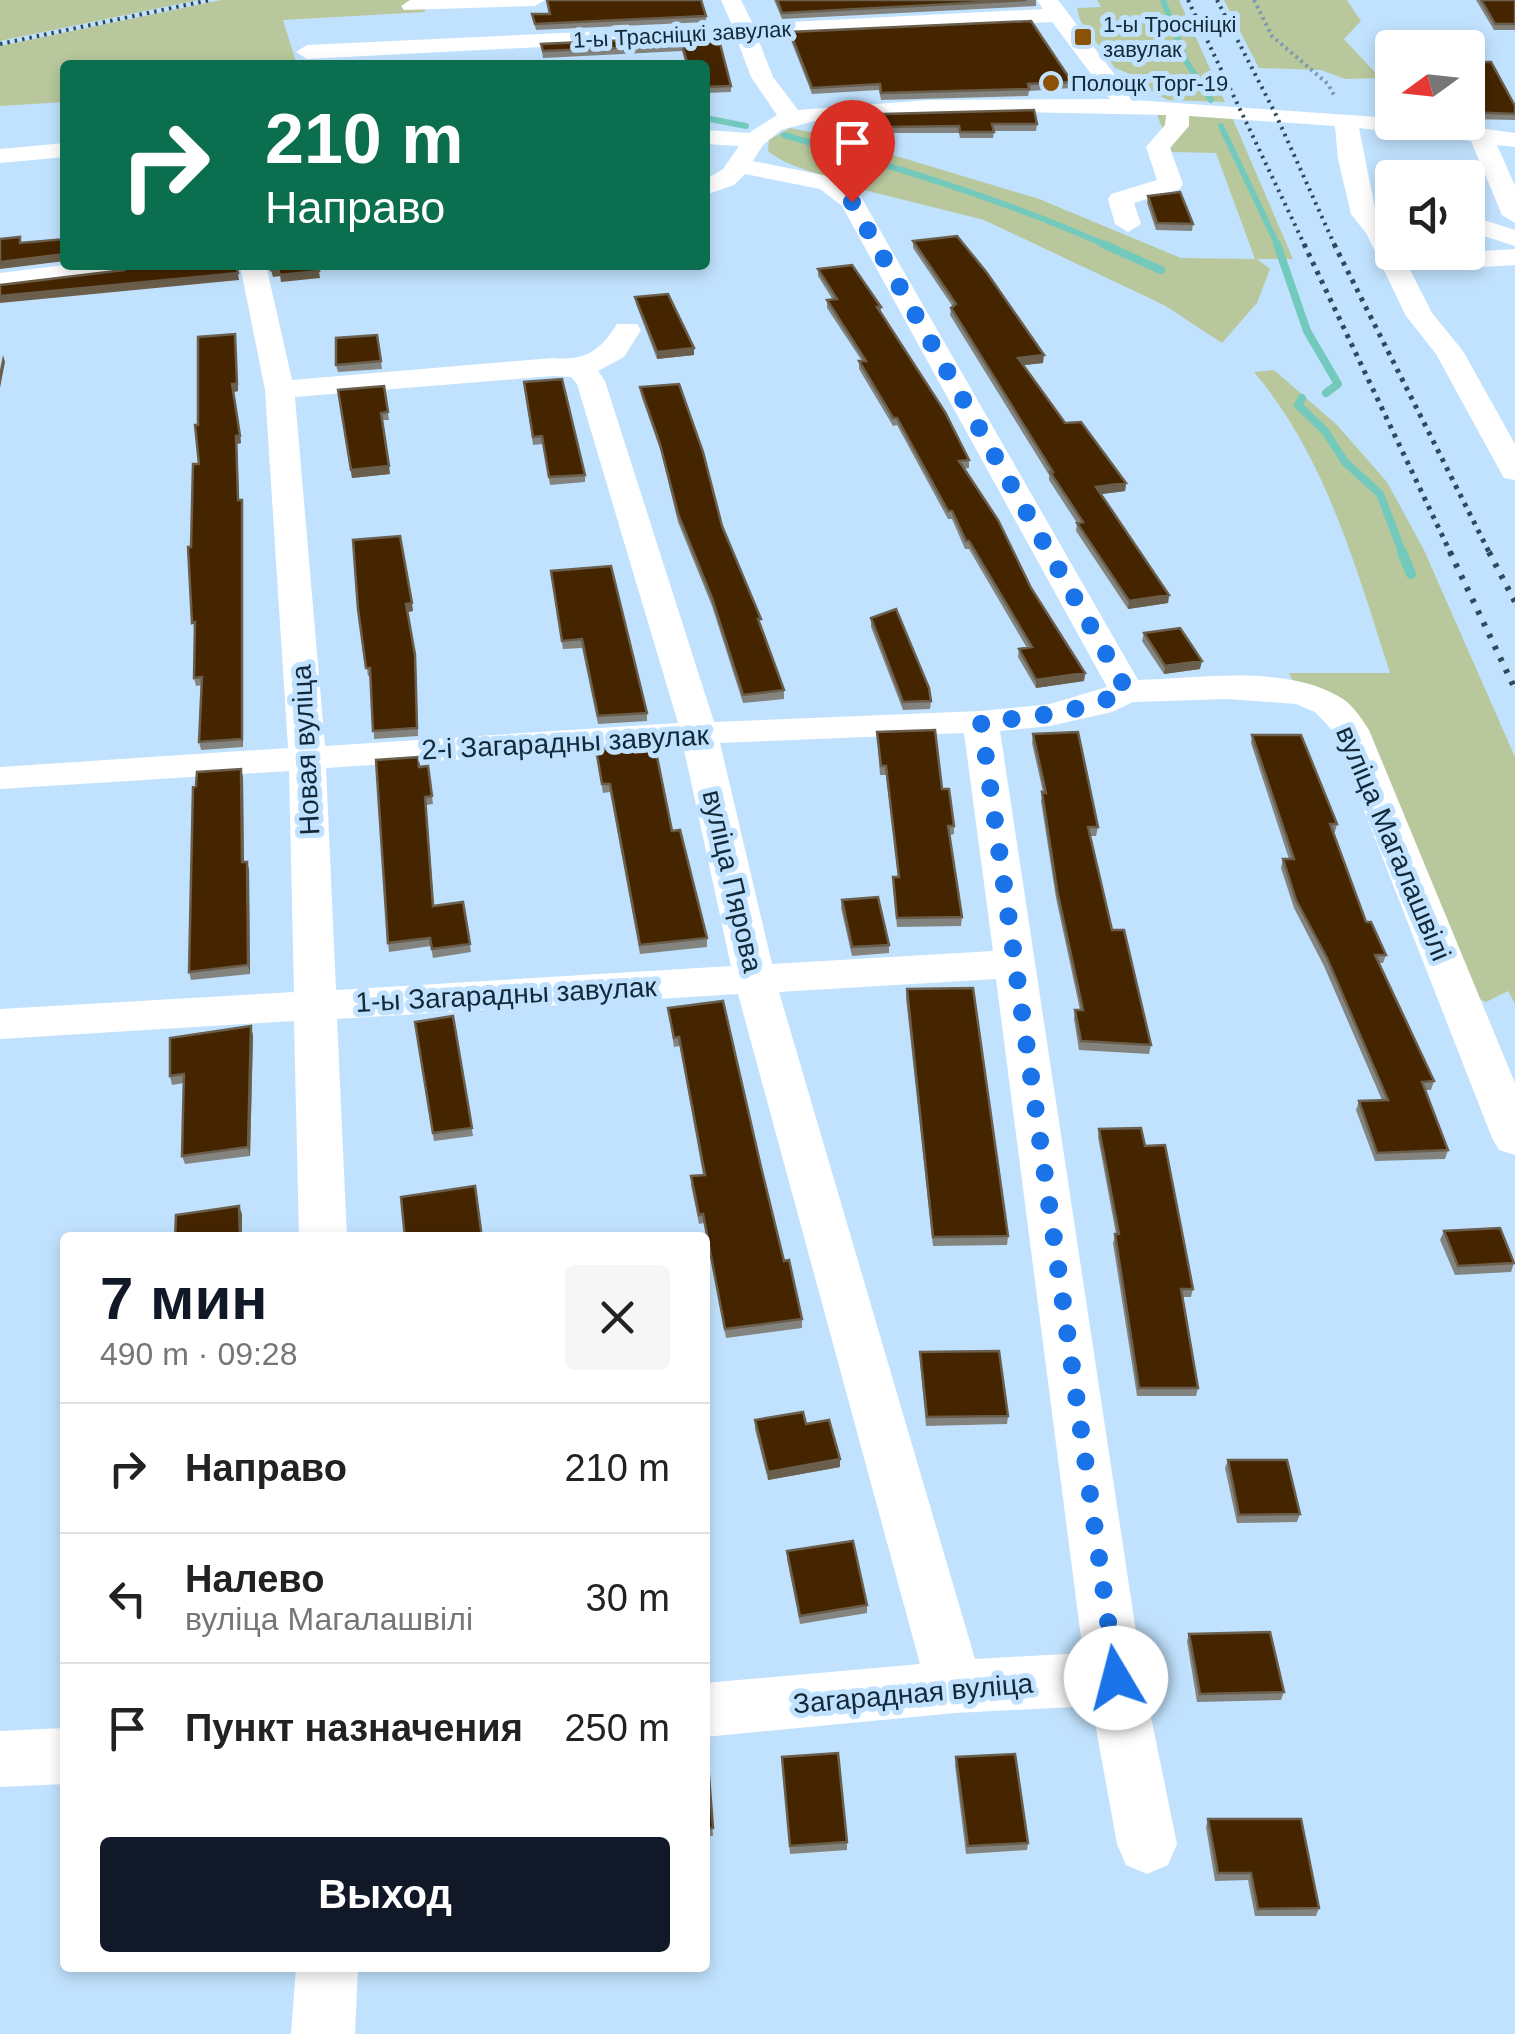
<!DOCTYPE html>
<html lang="ru">
<meta charset="utf-8">
<style>
:root{--surface:#fff;--page:#f6f6f6;--text:#222;--muted:#767676;--line:#e0e0e0;--accent:#111827}
body{margin:0;font-family:Arial,sans-serif;background:var(--page);color:var(--text);height:100vh;display:flex;flex-direction:column;font-size:38px;white-space:nowrap}
*{box-sizing:border-box;margin:0}
p{font-size:32px;color:var(--muted)}
.icon{flex:none;width:55px;height:55px;fill:none;stroke:currentColor;stroke-width:2;stroke-linecap:round;stroke-linejoin:round}
.map{position:relative;flex:1;overflow:hidden}
.panel{position:absolute;left:60px;top:1232px;width:650px;height:740px;display:flex;flex-direction:column;background:var(--surface);border-radius:10px;box-shadow:0 5px 15px #0003}
.panel>*{flex:none}
.hud{position:absolute;left:60px;top:60px;width:650px;height:210px;border-radius:10px;box-shadow:0 5px 15px #0003;background:#0b6e4f;color:#fff;overflow:hidden}
.needle{width:65px;rotate:255deg}
.controls{position:absolute;left:1375px;top:30px;display:grid;gap:20px}
.controls a{display:grid;place-items:center;width:110px;height:110px;border-radius:10px;background:var(--surface);box-shadow:0 5px 15px #0003;font-size:50px}
.pin{position:absolute;display:grid;place-items:center;width:85px;height:85px;color:#fff;margin:-102px -42px;border-radius:50% 50% 50% 0;rotate:-45deg;box-shadow:0 0 10px #0007}
.pin .icon{rotate:45deg}
.me{position:absolute;width:110px;margin:-55px;rotate:352deg;stroke-linejoin:round;filter:drop-shadow(0 0 8px #0008)}
.turn{display:flex;align-items:center;gap:35px;height:210px;padding:0 40px;font-size:45px}
.turn .icon{width:130px;height:130px;stroke-width:2.5}
.turn b{display:block;font-size:70px;line-height:85px}
.round{display:grid;place-items:center;flex:none;width:105px;height:105px;border-radius:10px;background:var(--page)}
.head{display:flex;align-items:center;justify-content:space-between;height:170px;padding:0 40px}
h1{font-size:60px;font-weight:700;line-height:75px;color:var(--accent)}
.cta{display:flex;gap:20px;margin-top:auto;padding:20px 40px}
.cta a{flex:1;height:115px;border-radius:10px;background:var(--accent);color:#fff;font-size:40px;font-weight:700;line-height:115px;text-align:center}
ul{padding:0;list-style:none}
li{display:flex;align-items:center;gap:30px;height:130px;padding:0 40px;border-top:2px solid var(--line)}
li div{flex:1}
li b{display:block;font-size:38px}
li em{font-style:normal}
.map>svg:first-child{display:block}
</style>
<div class="map">
<svg width="1515" height="2034" viewBox="0 0 1515 2034">
<rect width="100%" height="100%" fill="#c1e2fe"/>
<path fill="#b8c89c" d="M0,0h198l-198,41z
M221,0h203l1,12 -142,8 14,45h-232v37l-65,4v-60z
M1097,0h82l46,102 -57,-2 -21,-11 -12,-13 -20,-8 -35,-48 -3,-12 24,-1z
M1224,0h123l14,21 -17,18 36,39 -35,1 -24,-9 -62,-2z
M1187,114l45,3 61,142h-36l13,10 -13,34 -35,40 -58,-38 -180,-85 -140,-35c-25,-14 -55,-16 -76,-34l1,-11 21,-12 40,8 209,63 142,59 74,1 -39,-106 -44,-1 -15,-37z
M1274,370l63,55 50,57 37,68 91,207v247l-7,-13 -22,11 -22,-9 -89,-223 -80,-84 -6,-13h101c-34,-105 -64,-216 -136,-301z"/>
<g fill="none" stroke-linecap="round" stroke-linejoin="round">
<path stroke="#74c9bd" stroke-width="6" d="M1163,0l23,61 25,39
M705,118l41,8
M1221,126l57,120
M784,135c111,32 219,64 324,111"/>
<path stroke="#74c9bd" stroke-width="8" d="M1103,244l58,26
M1277,244l30,87 31,53 -12,9
M1302,398l-4,7 27,26 20,31 35,32 23,60"/>
<path stroke="#74c9bd" stroke-width="10" d="M1402,552l9,22"/>
<path stroke="#7a97ae" stroke-width="4" stroke-dasharray="2.5 4" stroke-linecap="butt" d="M1254,0l18,36 56,48 7,13"/>
<path fill="#fff" fill-rule="evenodd" d="M410,0h135l-10,6 -131,4 -3,-4z
M721,0h20l12,24 290,-15 -6,-9h21l76,100 258,18v4h43l80,11v14l-18,-2 18,41v37l-13,-8 -31,-74 -112,-13 17,85 16,22v17h9l31,61 31,38 52,93v36l-11,-2 -4,-7 -64,-117 -30,-38 -40,-83 -15,-19 -13,-55 -3,-33 -146,-10v10l-19,22 13,36 -3,5 -46,14 7,21 -13,8 -13,-8 -7,-25 3,-5 46,-14 -11,-33 19,-22 1,-10 -153,-3 -191,7 -41,11 -18,15 -10,16 84,17 24,19 277,483c62,-1 143,-16 200,16 14,7 23,22 31,34l146,353v72l-16,-5 -7,-12 -159,-407 -18,-19 -19,-8 -68,-5 -95,3 -21,10 -62,14 -50,5 143,947 34,166 -9,21 -21,9 -21,-9 -9,-21 -25,-138 -137,7 -250,24v-54l215,-19 -182,-670 -401,25 10,219h-48l-5,-217 -294,18v-30l294,-17 -5,-221 -289,18v-22l288,-19 -23,-358 -25,-125h26l26,115 261,-22c32,3 47,-7 64,-34h20l4,6 -17,27 -26,14 7,10 109,341 267,-11 69,-7 57,-17 -265,-481 -22,-17 -75,-15 -11,11 -29,10v-15l18,-11 16,-23 -34,-2v-14l44,3 28,-18 -26,-38 -15,-40 -429,22 -11,-7 11,-7 425,-20zM1052,22l58,77 -181,1 -131,10 -25,-33 -16,-41zM553,376l18,1 6,7 101,339 -353,23 -30,-349zM964,733l29,218 -221,13 -52,-221zM683,745l48,221 -395,24 -10,-222zM996,979l87,674 -108,6 -196,-667z
M65,143v14l-65,6v-14z
M1468,215l47,15v16l-47,-15z
M1468,247l14,4 33,-2v16l-33,2 -36,-9 -4,-6h26z
M65,265h73l-13,8 -125,16v-16z
M65,1728v56l-65,3v-56z
M296,1968h62l-3,66h-64z"/>
<path stroke="#31495c" stroke-width="4" stroke-dasharray="2.5 5" stroke-linecap="butt" d="M1188,0l117,246
M1217,0l59,115 59,131
M0,44l210,-44"/>
<path stroke="#31495c" stroke-width="5" stroke-dasharray="4 6" stroke-linecap="butt" d="M1304,244l147,310
M1334,244l156,310"/>
<path stroke="#31495c" stroke-width="6" stroke-dasharray="4 9" stroke-linecap="butt" d="M1450,552l65,137
M1489,552l26,50"/>
</g>
<path fill="#83847f" d="M774,0h262v6l-254,13z
M1476,0h39v30h-21z
M532,14l174,2v6l-170,8z
M790,32l282,50 -1,6 -42,3 -1,5 -147,4 -2,-10 -67,4 -22,-56z
M718,36l13,50v6l-26,1v-28h-19l-4,-14 -139,7 -2,-14z
M1468,62l47,44v14l-47,-1z
M884,114l153,10 -1,7h-42l-1,7h-33l-1,-5h-73z
M1148,196l45,28 -1,7 -36,-1 -9,-27z
M913,241l130,122 -20,2 42,58 61,60 -1,8 -24,3 68,101 -1,8 -40,6 -52,-78 1,-8 -28,-43v-5l-99,-160 1,-7 2,-1 -40,-59z
M818,269l63,38v7l88,146v8l-6,1 68,119 54,85 -1,8 -48,7 -18,-31 1,-8 8,-1 -58,-99h-4l-13,-30h-4l-51,-94 -4,1 -34,-57v-8h3l-35,-53v-8h6l-15,-24z
M635,297l59,58 -37,4 -21,-55z
M235,334l3,57 -4,1 7,51 -4,1 2,56h3l1,7v240l-42,3 -2,-8 3,-57 -6,1 -2,-8 1,-47h-1l-3,-84 8,-83 -1,-39z
M377,335l5,34 -44,3 -2,-7z
M524,382l61,93v7l-35,3 -7,-41 -10,1z
M384,386l5,34h-7l8,54 -38,4 -14,-88z
M640,387l82,139 62,164v9l-41,4 -31,-97 -34,-84 -17,-70 -20,-57z
M552,579l95,134v8l-49,3 -16,-76 -19,1z
M358,609l55,2 -6,1 9,51 2,73 -44,3 -3,-63h-3z
M871,618l60,83 -1,8 -27,1 -32,-83z
M1144,633l56,36 -36,5 -22,-33z
M877,732l65,57 12,37v8l-4,1 12,82 -1,9 -64,1 -4,-41v-9h5l-12,-102h-6z
M1033,734l65,93 -2,9h-6l22,94 39,115 -2,9 -70,-4 -5,-31 1,-9h5l-24,-112 -15,-97 2,-9 -11,-49z
M1252,735l85,89 -2,8 -2,1 33,89 20,33 -3,8h-4l55,118 -3,9h-6l23,60 -3,9 -70,2 -19,-51 3,-9 23,-1 -58,-134 -30,-58 -13,-40 2,-9h6l-38,-116z
M596,749l111,189v9l-67,7 -30,-162 -7,1z
M428,766l5,38 -7,1 8,101 29,-4 8,50 -38,6 -2,-12 -42,6 -1,-9 32,-176z
M241,769l2,9 1,84h3l2,8 1,104 -59,6 -2,-8 7,-186z
M842,900l47,45v8l-37,3 -11,-48z
M907,989l101,247 -1,9 -74,1 -27,-248z
M668,1008l93,159 23,94 18,58v9l-76,10 -22,-115 -5,1 -8,-39v-9l12,-1 -23,-129 -6,1z
M453,1016l20,120 -39,5 -19,-119z
M253,1035l-3,121 -65,8 -3,-8 2,-73 -12,2 -2,-9z
M1099,1129l46,17 48,143 -2,8h-9l16,91 -2,8h-59l-24,-153 3,-9 -18,-97z
M1444,1231l70,32 -3,9 -56,3 -15,-35z
M920,1352l88,64 -1,8 -81,2 -6,-65z
M755,1420l51,4 34,43 -72,13 -13,-51z
M1228,1460l72,54 -3,8 -60,1 -12,-55z
M787,1551l80,54v8l-67,11 -13,-65z
M1189,1634l95,58 -3,8 -84,2 -10,-61z
M782,1757l65,85v8l-57,4z
M956,1757l72,86 -1,7 -61,4 -11,-89z
M705,1763h3l5,73h-8z
M1208,1819l111,89 -3,8h-61l-7,-36 -33,1 -9,-54z"/>
<path fill="#6a5e4c" d="M63,254l2,7 -65,8v-7z
M317,265h36l-35,4z
M278,269l2,7 -7,1 -2,-7z
M319,271l1,7 -39,4 -1,-7z
M238,273l1,7 -239,23v-7z
M235,334l3,57 -4,1 7,51 -4,1 2,64 -7,-124z
M694,348v7l-37,4v-7z
M3,355l2,7 -5,26v-18z
M1044,355l-1,8 -26,3 1,-8z
M389,466l1,8 -38,4 -1,-8z
M1126,483l-1,8 -30,4 1,-8z
M242,500l1,7v240l-1,-8z
M1169,595l-1,8 -40,6 1,-8z
M412,603l1,8 -6,1 -1,-8z
M1202,661l-2,8 -36,5 1,-8z
M1085,673l-1,8 -48,7v-8z
M241,769l2,9 1,93 -2,-9z
M247,862l2,8 1,104 -2,-9z
M251,1026l2,9 -3,121 -2,-9z
M239,1206l3,8v24h-2z
M840,1459v8l-72,13v-8z"/>
<path fill="#452500" stroke="#6a5e4c" stroke-width="2.5" d="M547,0h154l5,16 -171,8 -3,-10h18z
M777,0h249l-244,13z
M1481,0h34v24h-20z
M1031,21l41,61 -44,2 1,5 -148,4 -1,-9 -68,4 -22,-56z
M718,36l13,50 -26,1v-22h-17l-6,-20 -139,6 -2,-7z
M1468,62h23l24,44v8l-47,-2z
M1034,110l3,14h-45l2,8h-34l-1,-6 -73,1 -2,-13z
M1180,192l13,32 -36,-1 -9,-27z
M957,236l30,37 57,82 -26,3 47,65 16,-1 45,61 -30,4 73,108 -40,6 -52,-78 6,-1 -33,-50h3l-102,-164 5,-4 -43,-63z
M20,237v6l45,-4v15l-65,8v-23z
M131,265h105l2,8 -238,23v-11l124,-15z
M270,265h47l2,6 -39,4 -2,-6 -7,1z
M852,265l29,42h-4l68,105 24,48 -10,1 39,59 33,68 54,85 -49,7 -17,-31 13,-2 -63,-106h-3l-14,-30h-4l-51,-93h-4l-34,-57h7l-39,-61 10,-1 -19,-30z
M668,294l26,54 -37,4 -22,-55z
M235,334l2,50h-5l8,52h-4l2,64h4v239l-43,3 3,-65 -8,1 1,-56 -3,1 -4,-76h3l2,-83h6l-4,-39h3v-88z
M377,335l4,26 -45,4v-27z
M562,379l23,96 -36,2 -7,-41 -9,1 -9,-55z
M679,384l24,68 19,74 39,93h-3l26,71 -41,5 -31,-97 -34,-84 -18,-70 -20,-57z
M384,386l4,26 -7,1 8,53 -38,4 -13,-80z
M400,536l12,67 -6,1 9,51 2,73 -44,3 -3,-63h-4l-8,-59 -5,-69z
M611,566l36,147 -49,3 -16,-77 -20,2 -11,-70z
M896,609l33,79 2,13 -28,1 -32,-84z
M1180,628l22,33 -37,5 -21,-33z
M935,730l7,59h7l5,37h-6l14,91 -65,1 -4,-41h6l-13,-111h-5l-4,-34z
M1078,732l20,95h-10l24,103h12l27,115 -70,-4 -6,-31h8l-26,-120 -15,-98 4,1 -13,-59z
M1252,735h49l36,89h-7l36,98h5l15,33h-11l59,126 -12,1 26,68 -71,3 -18,-52 29,-1 -61,-142 -31,-58 -13,-41h11z
M654,742l18,89 8,-1 27,108 -67,7 -30,-161h-8l-6,-35z
M418,757l1,10 9,-1 4,30 -7,1 8,109 30,-4 7,42 -38,5 -2,-11 -42,5 -12,-183z
M241,769l1,93h5l1,103 -59,7 4,-185 3,-1 1,-14z
M878,897l11,48 -37,2 -10,-47z
M973,988l35,248 -75,1 -26,-248z
M723,1001l38,166 23,94 5,-1 13,59 -77,10 -22,-115 -4,1 -8,-39 14,-1 -26,-138 -5,1 -6,-30z
M453,1016l19,112 -39,5 -18,-111z
M251,1026l-3,121 -66,9 2,-82 -14,2v-38z
M1141,1128l4,18 20,-1 28,144h-12l17,99h-59l-24,-154h4l-20,-105z
M475,1186l7,52h-77l-4,-41z
M239,1206l1,32h-65l1,-23z
M1500,1228l14,35 -56,3 -14,-35z
M999,1351l9,65 -81,1 -7,-65z
M803,1412l3,12 23,-4 11,39 -72,13 -13,-52z
M1228,1460h59l13,54 -61,1z
M853,1541l14,64 -67,11 -13,-65z
M1270,1632l14,60 -84,2 -11,-60z
M838,1753l9,89 -57,4 -8,-89z
M1015,1754l13,89 -60,3 -12,-89z
M705,1763h3l5,65 -8,1z
M1208,1819h93l18,89 -61,1 -7,-36h-33z"/>
<g fill="none" stroke-linecap="round" stroke-linejoin="round">
<path stroke="#1a73e8" stroke-width="18" stroke-dasharray="0 32.4" d="M852,202l275,489c-47,22 -95,26 -146,31l135,956"/>
</g>
<g fill="#8a5107" stroke="#c1e2fe" stroke-width="4">
<rect x="1073" y="27" width="20" height="20" rx="5"/>
<circle cx="1051" cy="83" r="10"/>
</g>
<g text-anchor="middle" stroke-width="10" stroke-linejoin="round" paint-order="stroke">
<g font-size="22" fill="#12293a" stroke="#c1e2fe" text-anchor="start">
<text x="1103" y="32">1-ы Тросніцкі<tspan x="1103" dy="25">завулак</tspan></text>
<text x="1071" y="91">Полоцк Торг-19</text>
</g>
<g font-size="22" fill="#12293a" stroke="#c1e2fe">
<text transform="translate(682 34) rotate(-3)" y="8">1-ы Трасніцкі завулак</text>
</g>
<g font-size="28" fill="#12293a" stroke="#c1e2fe">
<text transform="translate(565 742) rotate(-3)" y="10">2-і Загарадны завулак</text>
<text transform="translate(305 750) rotate(-93)" y="10">Новая вуліца</text>
<text transform="translate(1394 843) rotate(67)" y="10">вуліца Магалашвілі</text>
<text transform="translate(733 881) rotate(77)" y="10">вуліца Пярова</text>
<text transform="translate(506 994) rotate(-3)" y="10">1-ы Загарадны завулак</text>
<text transform="translate(913 1693) rotate(-5)" y="10">Загарадная вуліца</text>
</g>
</g>
</svg>
<div class="controls">
<a><svg class="needle" viewBox="-14 -14 28 28"><path d="M0-13l5 13h-10z" fill="#e53935"/><path d="M0 13l5-13h-10z" fill="#767676"/></svg></a>
<a><svg class="icon" aria-label="sound" viewBox="0 0 24 24"><path d="M4 9h4l5-4v14l-5-4H4zM17 9q2 3 0 6"/></svg></a>
</div>
<div class="pin" style="left:852px;top:202px;background:#d93025"><svg class="icon" aria-label="arrive" viewBox="0 0 24 24"><path d="M6 21V4h12l-3 4 3 4H6"/></svg></div>
<svg class="me" style="left:1116px;top:1678px" viewBox="-20 -20 40 40"><circle r="19" fill="#fff"/><path d="M0-13L10 11 0 6-10 11z" fill="#1a73e8"/></svg>
<div class="hud">
<div class="turn"><svg class="icon" aria-label="right" viewBox="0 0 24 24"><path d="M7 20v-9h11M14 6l5 5-5 5"/></svg><div><b>210 m</b>Направо</div></div>
</div>
<section class="panel">
<div class="head"><div><h1>7 мин</h1><p>490 m · 09:28</p></div><a class="round"><svg class="icon" aria-label="close" viewBox="0 0 24 24"><path d="M6 6l12 12M18 6L6 18"/></svg></a></div>
<ul>
<li><svg class="icon" aria-label="right" viewBox="0 0 24 24"><path d="M7 20v-9h11M14 6l5 5-5 5"/></svg><div><b>Направо</b></div><em>210 m</em></li>
<li><svg class="icon" aria-label="left" viewBox="0 0 24 24"><path d="M17 20v-9H6M10 6l-5 5 5 5"/></svg><div><b>Налево</b><p>вуліца Магалашвілі</p></div><em>30 m</em></li>
<li><svg class="icon" aria-label="arrive" viewBox="0 0 24 24"><path d="M6 21V4h12l-3 4 3 4H6"/></svg><div><b>Пункт назначения</b></div><em>250 m</em></li>
</ul>
<div class="cta"><a>Выход</a></div>
</section>
</div>
